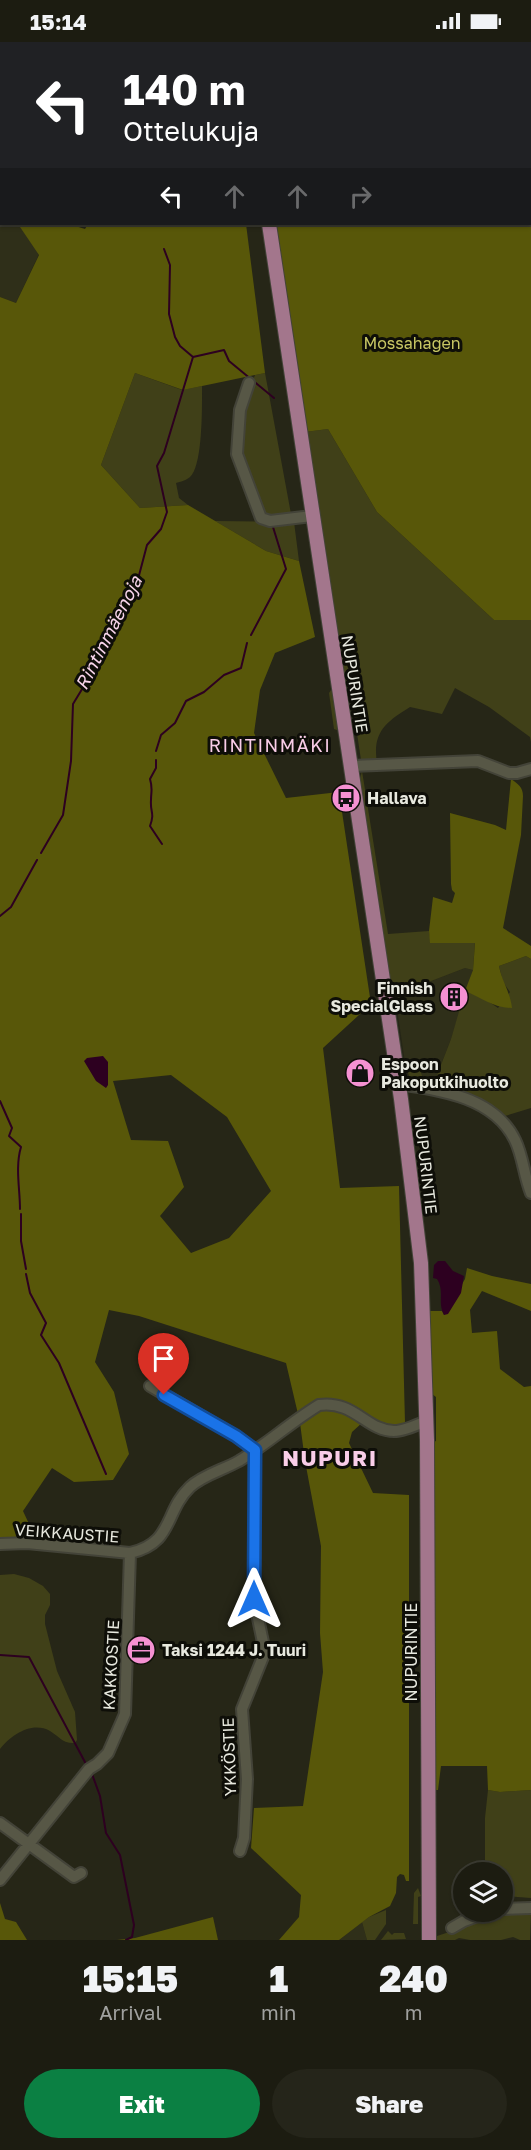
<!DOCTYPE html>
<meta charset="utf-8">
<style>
:root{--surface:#1c1c11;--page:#25251a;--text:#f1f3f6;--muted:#a0a19f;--line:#3a3a31;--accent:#0b8043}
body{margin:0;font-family:"Golos Text",sans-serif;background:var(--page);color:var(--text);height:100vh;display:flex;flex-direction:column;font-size:22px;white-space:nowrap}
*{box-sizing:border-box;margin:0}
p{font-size:20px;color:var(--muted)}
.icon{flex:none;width:33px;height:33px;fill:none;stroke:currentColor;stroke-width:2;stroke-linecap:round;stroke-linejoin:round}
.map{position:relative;height:1898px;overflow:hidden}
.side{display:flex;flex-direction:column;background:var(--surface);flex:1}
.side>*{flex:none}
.guide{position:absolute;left:0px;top:0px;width:531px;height:183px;box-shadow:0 2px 4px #0004,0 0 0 2px var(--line);background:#202124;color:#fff;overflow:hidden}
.controls{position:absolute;left:453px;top:1820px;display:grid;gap:12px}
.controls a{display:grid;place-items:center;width:60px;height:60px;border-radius:50%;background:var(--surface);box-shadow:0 2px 4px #0004,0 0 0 2px var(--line);font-size:30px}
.pin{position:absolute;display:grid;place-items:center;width:51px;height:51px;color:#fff;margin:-62px -26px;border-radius:50% 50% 50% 0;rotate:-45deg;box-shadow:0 0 6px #0007}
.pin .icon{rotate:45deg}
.me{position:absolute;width:66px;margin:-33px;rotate:0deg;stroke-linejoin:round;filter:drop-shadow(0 0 4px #0008)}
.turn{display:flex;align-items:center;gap:21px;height:126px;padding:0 24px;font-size:27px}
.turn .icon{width:78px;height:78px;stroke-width:2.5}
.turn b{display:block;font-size:42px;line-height:51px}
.lanes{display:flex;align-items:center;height:57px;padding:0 24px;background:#0003;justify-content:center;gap:30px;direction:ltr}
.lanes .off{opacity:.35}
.eta{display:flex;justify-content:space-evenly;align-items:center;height:102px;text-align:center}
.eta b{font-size:36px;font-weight:800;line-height:42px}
.action{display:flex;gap:12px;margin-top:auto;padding:12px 24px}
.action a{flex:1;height:69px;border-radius:36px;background:var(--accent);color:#fff;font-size:24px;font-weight:800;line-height:69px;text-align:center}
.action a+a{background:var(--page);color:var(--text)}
.status{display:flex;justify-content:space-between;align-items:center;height:42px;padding:0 30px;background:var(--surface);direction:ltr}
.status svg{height:16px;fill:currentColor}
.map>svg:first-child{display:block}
</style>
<div class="status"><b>15:14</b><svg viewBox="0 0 49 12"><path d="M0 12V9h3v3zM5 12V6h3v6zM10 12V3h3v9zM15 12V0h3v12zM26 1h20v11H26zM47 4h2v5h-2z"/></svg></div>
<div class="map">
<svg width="531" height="1898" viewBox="0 0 531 1898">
<rect width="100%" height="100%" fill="#262617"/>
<path fill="#2f2f19" d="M0,78l2,104h41l3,15 -30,64 -16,-6z
M465,926l8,2 -22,69 -17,44 -11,-2 -3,-11 -15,-8 -11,-73 19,-1z
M362,1880l5,18h-28z"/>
<path fill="#404018" d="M135,331l47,17 20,-4c0,19 1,80 -12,91 -3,3 -10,5 -14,6l3,15 9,7 -48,3 -39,-43z
M265,331l26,141 -25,2 -26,-63 3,-44 12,-34z
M328,387l49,83 117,108h37v122l-1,-5 -41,-30 -34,-19 -13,26 -32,-7c-24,15 -38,25 -33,56l-16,-3 -11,-73 -7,-1 -38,-254z
M215,479l79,1 5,39 -33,-10z
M331,648l4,2 4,36 -2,2 -3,-1 -5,-36z
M362,729l26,163 41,-3 2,12 44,-1 -2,28 -8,-2 -52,20 -19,1 -1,-6h-3l-24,-152 -6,-52z
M526,914l5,3v149l-26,8 -12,-9 -83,-27 -5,-18 15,8 4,11 10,2 17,-44 14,-48 17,6 16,11 12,-16 -7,-10 -4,-16z
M14,1532l15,4 14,8 7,8v11l-5,10v9l12,47 18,41 2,28 -2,3c-12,1 -15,-6 -25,-12 -18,-10 -39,4 -50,18v-174z
M488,1748l12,2 31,-2v108l-28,-2 -1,-24h-17v-54z
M418,1846l3,8 -3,1v27h-5l1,-31z
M386,1868v14l-11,16h-8l-5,-18 7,-5z
M519,1871l12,1 -1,26h-10l-7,-3 -12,3h-31l-11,-2 -4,2h-18v-4l64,-21z
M388,1889l4,4 2,-2h10l2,6 -25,1z"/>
<path fill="#585709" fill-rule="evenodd" d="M385,0h146v578h-37l-117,-108 -49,-83 -23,3 -31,-208h256v-180l-147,-1z
M18,182h51l16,5 3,-5h158l19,149 -82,17 -48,-17 -34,92 39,43 48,-3 78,46 33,10 16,76 -40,16 -15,37 -6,43 32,65 53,-6 32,212 -48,44 17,140 59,-2 6,237 -14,3 -17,-7 -28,-17 -19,-2 -29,14 -12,-51 -147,-47 -30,-6 -14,52 19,30 15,62 -16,26 -39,2 -22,-14 -29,43 13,28 -36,1v-1243l16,6 23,-48zM171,1033l56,42 44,74 -42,47 -38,15 -31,-37 24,-29 -16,-46 -37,-1 -18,-59z
M511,737c7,5 12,8 12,17l-2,39 -18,93 28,18v13l-5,-3 -27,10c3,16 11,25 13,42 -19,0 -29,-10 -47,-17l8,-21 2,-27h-45l-1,-12 4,-34 19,6 3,-10 -3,-3 -1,-6 -1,-71 45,12 11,5z
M467,1226l25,8 39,8v27l-49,-20 -12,19 2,23 25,-2 3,38 24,18 7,-1v404l-31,2 -12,-2 -1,-24h-46l-3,24h-3l-3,-347 4,-2v-44l-4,-3 -3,-83h13l2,4 21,-36z
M330,1367h8l25,13 -11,10 -3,11 24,50 36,2v386h-3l-2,-6 -4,-1 -3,3 -1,16 -6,13 -21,11 -30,23h-60l20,-23 2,-22 -50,-47 3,-40 49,-2 20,-134 -3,-39 1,-87 -16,-85 -5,-38 20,-12z
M0,1861l5,16 11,3 11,18h-27z
M213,1875l5,23h-101l18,-2z"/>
<path fill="#2d0020" d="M103,1014l5,6v23l-2,3 -10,-7 -12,-20 3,-3z
M438,1219h7l8,10 11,5 -3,17 -13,21 -4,1c-7,-12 1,-24 -7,-36l-4,-1 1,-13z"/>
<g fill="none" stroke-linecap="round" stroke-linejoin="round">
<path stroke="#2d0020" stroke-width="2" d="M154,2v-2
M164,207l6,16 -1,49 6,23 5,9 13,11
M193,315l31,-7 5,11 45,37
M251,593l35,-66 -13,-42
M156,709l5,-16 14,-12 11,-22 18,-9 20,-17 17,-7 6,-25
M156,718v8l-6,11c3,10 1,12 1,21 -1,13 4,12 -1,26l12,18
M41,811l22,-38 8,-54 2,-57 17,-28 11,-35 21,-41 15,-17 10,-38 14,-16 6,-17 -10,-46 7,-13 29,-96
M0,874l11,-9 26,-47
M0,1059l12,27 -3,8 12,11c-6,20 -1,42 -1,62
M21,1172v27l5,28
M26,1232l4,19 16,30 -5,12 18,28 47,111
M0,1613l29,2 57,107
M92,1732l8,22 6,37 14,22 14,70 -2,12 -6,3"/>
<g stroke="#434338" stroke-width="14">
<path id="minor" d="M215,0v2
M12,2l4,-2
M83,2l1,-2
M0,4l2,-1
M0,36l2,-3
M0,67l2,3
M0,121l2,-2
M249,341l-9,27 -3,44 24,64 9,3 42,-5
M351,724l127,-5 31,12h8l14,-4
M398,1042c42,6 96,13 117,56 8,16 9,36 16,53
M150,1344l86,50 19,14 -1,149 11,53 -23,57 5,70 -3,59 -4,13
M0,1502l27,-1 103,10c44,-10 34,-41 60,-66 13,-12 33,-17 49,-26 28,-17 52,-39 80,-56 35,-5 48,26 75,26 10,0 23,-6 32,-10
M0,1781l74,54 7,-4
M0,1838l89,-111 8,-5 11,-11 17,-39 5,-161
M502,1867l29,-1
M452,1886l12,-7 28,-10"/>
</g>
<g stroke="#434338" stroke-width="16">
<path id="major" d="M238,0v2
M269,182l132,875 20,164 6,177 2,500"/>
</g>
<use href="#minor" stroke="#575746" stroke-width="10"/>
<use href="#major" stroke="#a3768c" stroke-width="14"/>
</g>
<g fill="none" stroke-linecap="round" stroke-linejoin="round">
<g stroke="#114b97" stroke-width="15">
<path id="route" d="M164,1353l72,41 19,14 -1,149"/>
</g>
<use href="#route" stroke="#1a73e8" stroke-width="10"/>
</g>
<defs>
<g id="bus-disc" transform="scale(1.5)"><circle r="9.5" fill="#f591d2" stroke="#0e0e08"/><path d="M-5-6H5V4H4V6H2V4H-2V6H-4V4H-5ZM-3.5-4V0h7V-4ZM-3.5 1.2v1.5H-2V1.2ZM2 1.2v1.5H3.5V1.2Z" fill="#111"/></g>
<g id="building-disc" transform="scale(1.5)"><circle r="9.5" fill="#f591d2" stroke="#0e0e08"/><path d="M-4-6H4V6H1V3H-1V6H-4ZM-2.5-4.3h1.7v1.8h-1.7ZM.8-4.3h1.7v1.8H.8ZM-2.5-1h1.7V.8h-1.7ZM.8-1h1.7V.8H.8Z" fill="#111"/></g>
<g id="shop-disc" transform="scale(1.5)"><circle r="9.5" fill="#f591d2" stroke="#0e0e08"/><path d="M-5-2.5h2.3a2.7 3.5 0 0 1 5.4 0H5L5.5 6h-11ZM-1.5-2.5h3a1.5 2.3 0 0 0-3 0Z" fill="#111"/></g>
<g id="office-disc" transform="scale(1.5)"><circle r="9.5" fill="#f591d2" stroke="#0e0e08"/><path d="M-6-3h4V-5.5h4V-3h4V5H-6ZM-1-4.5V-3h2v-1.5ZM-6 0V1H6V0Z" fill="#111"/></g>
</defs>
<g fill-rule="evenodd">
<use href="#bus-disc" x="346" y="756"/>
<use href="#building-disc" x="454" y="955"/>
<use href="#shop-disc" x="360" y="1031"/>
<use href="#office-disc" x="141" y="1608"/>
</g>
<g text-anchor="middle" stroke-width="6" stroke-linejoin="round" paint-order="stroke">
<g font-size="16" fill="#c8c764" stroke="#0e0e08">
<text x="412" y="307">Mossahagen</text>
</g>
<g font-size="16" fill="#e8e9df" stroke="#0e0e08">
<text transform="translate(355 642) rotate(81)" y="6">NUPURINTIE</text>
<text transform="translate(426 1123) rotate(83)" y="6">NUPURINTIE</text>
<text transform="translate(67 1491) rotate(4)" y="6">VEIKKAUSTIE</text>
<text transform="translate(411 1610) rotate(-90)" y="6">NUPURINTIE</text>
<text transform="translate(111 1623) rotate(-87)" y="6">KAKKOSTIE</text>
<text transform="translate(229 1715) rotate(-92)" y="6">YKKÖSTIE</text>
</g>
<g font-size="16" font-weight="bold" fill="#e8e9df" stroke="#0e0e08" text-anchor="start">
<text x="367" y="762">Hallava</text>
<text x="433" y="952" text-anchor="end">Finnish<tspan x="433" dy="18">SpecialGlass</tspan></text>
<text x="381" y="1028">Espoon<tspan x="381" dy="18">Pakoputkihuolto</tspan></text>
<text x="162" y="1614">Taksi 1244 J. Tuuri</text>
</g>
<g font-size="18" font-style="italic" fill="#f8d5ea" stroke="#0e0e08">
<text transform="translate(109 591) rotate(-63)" y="6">Rintinmäenoja</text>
</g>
<g font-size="18" letter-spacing="1.5" fill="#f9cde8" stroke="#0e0e08">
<text x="270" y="710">RINTINMÄKI</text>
</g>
<g font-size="22" font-weight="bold" letter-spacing="1.5" fill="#f9cde8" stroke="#0e0e08">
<text x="330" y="1424">NUPURI</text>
</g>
</g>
</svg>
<div class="controls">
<a><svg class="icon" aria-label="layers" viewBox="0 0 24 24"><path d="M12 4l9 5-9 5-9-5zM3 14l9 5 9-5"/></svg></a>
</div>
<div class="pin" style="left:164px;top:1353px;background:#d93025"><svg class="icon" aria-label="arrive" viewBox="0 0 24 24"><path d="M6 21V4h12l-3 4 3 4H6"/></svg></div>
<svg class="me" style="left:254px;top:1557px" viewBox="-20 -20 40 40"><path d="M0-17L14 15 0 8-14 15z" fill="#1a73e8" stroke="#fff" stroke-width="4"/></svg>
<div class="guide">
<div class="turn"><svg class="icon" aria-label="left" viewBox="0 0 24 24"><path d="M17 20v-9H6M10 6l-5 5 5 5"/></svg><div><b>140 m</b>Ottelukuja</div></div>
<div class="lanes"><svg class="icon" aria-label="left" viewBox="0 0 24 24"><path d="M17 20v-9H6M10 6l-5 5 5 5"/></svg><svg class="icon off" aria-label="ahead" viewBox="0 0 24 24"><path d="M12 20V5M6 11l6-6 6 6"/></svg><svg class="icon off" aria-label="ahead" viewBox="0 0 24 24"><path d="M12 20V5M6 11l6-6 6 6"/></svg><svg class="icon off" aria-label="right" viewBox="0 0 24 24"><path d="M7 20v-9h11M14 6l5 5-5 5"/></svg></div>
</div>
</div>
<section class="side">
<div class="eta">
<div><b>15:15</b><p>Arrival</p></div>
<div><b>1</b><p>min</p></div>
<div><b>240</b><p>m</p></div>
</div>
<div class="action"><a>Exit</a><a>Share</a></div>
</section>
